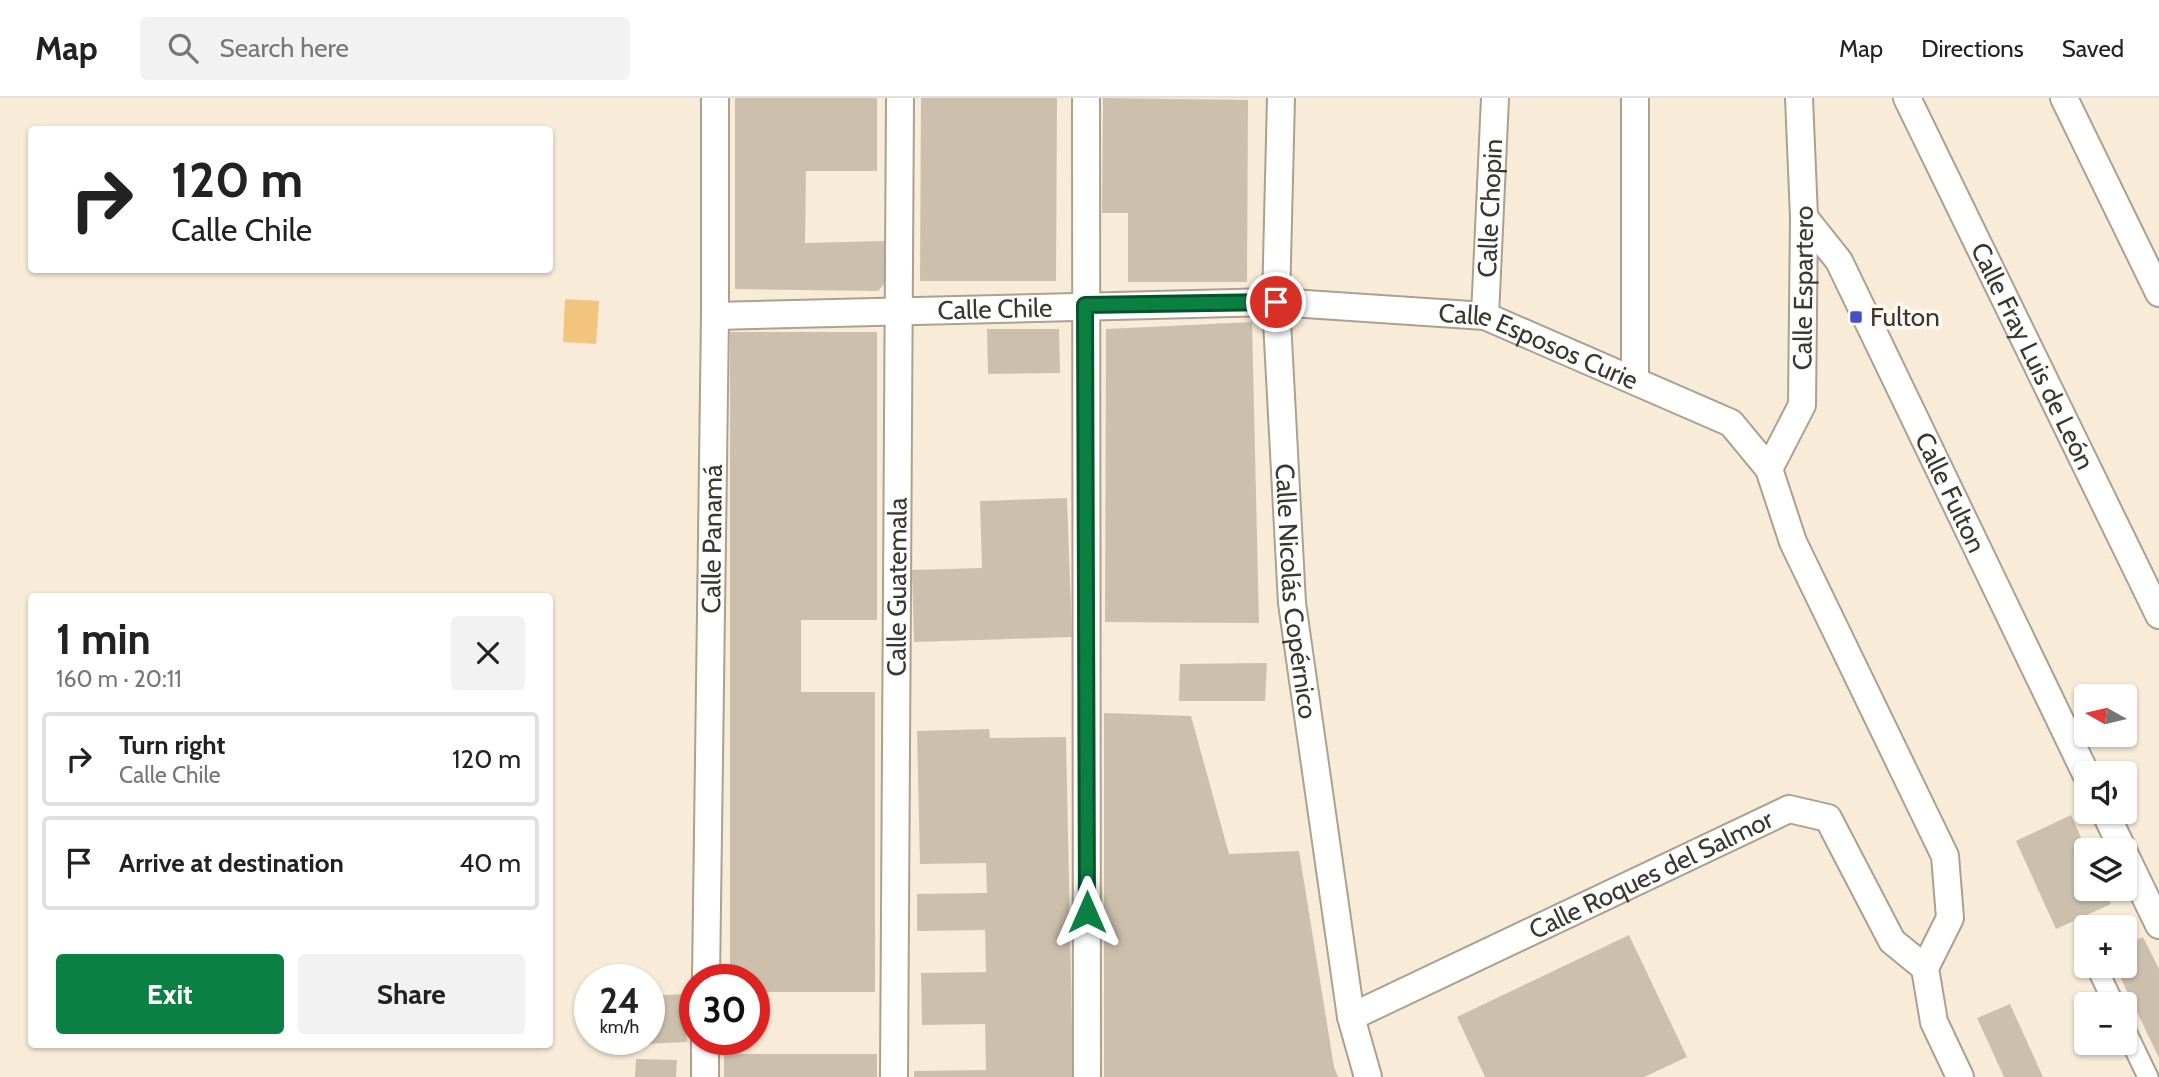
<!DOCTYPE html>
<meta charset="utf-8">
<style>
:root{--surface:#fff;--page:#f2f2f2;--text:#222;--muted:#767676;--line:#e0e0e0;--accent:#0b8043}
body{margin:0;font-family:Cabin,sans-serif;background:var(--page);color:var(--text);height:100vh;display:flex;flex-direction:column;font-size:26px;white-space:nowrap}
*{box-sizing:border-box;margin:0}
p{font-size:23px;color:var(--muted)}
.icon{flex:none;width:38px;height:38px;fill:none;stroke:currentColor;stroke-width:2;stroke-linecap:round;stroke-linejoin:round}
.map{position:relative;flex:1;overflow:hidden}
.drawer{position:absolute;left:28px;top:495px;width:525px;height:455px;display:flex;flex-direction:column;background:var(--surface);border-radius:7px;box-shadow:0 2px 5px #0004}
.drawer>*{flex:none}
.guide{position:absolute;left:28px;top:28px;width:525px;height:147px;border-radius:7px;box-shadow:0 2px 5px #0004;background:#fff;color:var(--text);overflow:hidden}
.needle{width:46px;rotate:278deg}
.tools{position:absolute;left:2074px;top:586px;display:grid;gap:14px}
.tools a{display:grid;place-items:center;width:63px;height:63px;border-radius:7px;background:var(--surface);box-shadow:0 2px 5px #0004;font-size:35px}
.speed{position:absolute;left:574px;top:866px;display:flex;gap:14px;font-size:35px;font-weight:700;text-align:center}
.speed>*{display:grid;place-content:center;width:91px;height:91px;border-radius:50%;background:var(--surface);box-shadow:0 2px 5px #0004;line-height:1}
.speed small{font-size:18px;font-weight:400}
.speed .limit{border:10px solid #d22;background:#fff;color:#111}
.pin{position:absolute;display:grid;place-items:center;width:60px;height:60px;color:#fff;margin:-30px;border:4px solid #fff;border-radius:50%;box-shadow:0 2px 7px #0007}
.me{position:absolute;width:77px;margin:-38px;rotate:0deg;stroke-linejoin:round;filter:drop-shadow(0 0 5px #0008)}
.turn{display:flex;align-items:center;gap:24px;height:147px;padding:0 28px;font-size:32px}
.turn .icon{width:91px;height:91px;stroke-width:2.5}
.turn b{display:block;font-size:49px;line-height:60px}
.round{display:grid;place-items:center;flex:none;width:74px;height:74px;border-radius:7px;background:var(--page)}
.head{display:flex;align-items:center;justify-content:space-between;height:119px;padding:0 28px}
h1{font-size:42px;font-weight:800;line-height:52px}
.button{display:flex;gap:14px;margin-top:auto;padding:14px 28px}
.button a{flex:1;height:80px;border-radius:7px;background:var(--accent);color:#fff;font-size:28px;font-weight:800;line-height:80px;text-align:center}
.button a+a{background:var(--page);color:var(--text)}
ul{padding:0;list-style:none}
li{display:flex;align-items:center;gap:21px;height:94px;margin:0 14px 10px;padding:0 14px;border:4px solid var(--line);border-radius:7px}
li div{flex:1}
li b{display:block;font-size:26px}
li em{font-style:normal}
header{display:flex;align-items:center;gap:42px;box-sizing:border-box;height:98px;padding:0 35px;background:var(--surface);border-bottom:2px solid var(--line)}
header strong{font-size:33px}
nav{display:flex;gap:38px;margin-inline-start:auto;font-size:24px}
.search{width:490px;height:63px;background:var(--page);display:flex;align-items:center;gap:18px;box-sizing:border-box;padding:0 24px;border-radius:7px;color:var(--muted);font-size:26px}
.map>svg:first-child{display:block}
</style>
<header>
<strong>Map</strong>
<div class="search"><svg class="icon" aria-label="search" viewBox="0 0 24 24"><circle cx="10" cy="10" r="6"/><path d="M15 15l6 6"/></svg>Search here</div>
<nav><a>Map</a><a>Directions</a><a>Saved</a></nav>
</header>
<div class="map">
<svg width="2159" height="979" viewBox="0 0 2159 979">
<rect width="100%" height="100%" fill="#f8ebd8"/>
<path fill="#f3c57c" d="M565,201l34,2 -3,43 -33,-2z"/>
<path fill="#ccc0ad" d="M735,0h142v73h-71l-1,72 80,-2 1,41 -8,9 -143,-2z
M921,0h136l-1,183h-136z
M1103,0l145,2 -1,182h-119v-69h-26z
M1252,224l7,301 -154,-1 1,-293z
M987,231h72l1,44 -72,1z
M730,234h147v288h-76v72h74v300h-121v-12h-24z
M1067,400l5,139 -158,5 -2,-72 70,-2 -2,-67z
M1267,565l-2,38h-86l1,-37z
M1104,615l87,3 38,138 70,-3 35,216 4,10h-234z
M989,631l1,9 76,-1 7,340h-159v-6l72,-1 -1,-46 -63,1 -1,-52 65,-1 -1,-42 -68,1v-37l70,-1 -1,-30 -66,1 -3,-133z
M2071,717l15,34v40h18l7,15 -55,25 -40,-88z
M1629,837l58,122 -43,20h-159l-28,-60z
M2143,839l16,32v89l-44,-92h9v-20z
M684,896l3,48 -81,4v-6h43v-44z
M2010,906l33,73h-39l-27,-59z
M724,956h153v23h-153z
M636,961l41,1 -1,17h-41z"/>
<g fill="none" stroke-linecap="round" stroke-linejoin="round">
<g stroke="#aca08e" stroke-width="23">
<path id="pedestrian" d="M2096,868l18,38
M2124,929l24,50"/>
</g>
<g stroke="#aca08e" stroke-width="30">
<g id="minor">
<path d="M1086,0l1,979"/>
<path id="s1" d="M1281,0l-5,204 16,301 59,414 17,60"/>
<path id="s2" d="M1907,0l252,517"/>
<path d="M2064,0l95,195"/>
<path id="s3" d="M1804,119l35,44 247,513"/>
<path id="s4" d="M715,218l561,-14 209,14 246,107 38,46 24,73 152,314 5,62 -25,50 9,54 26,55"/>
<path id="s5" d="M1485,218l10,-218"/>
<path d="M1635,282v-282"/>
<path id="s6" d="M1769,371l33,-64 2,-188 -5,-119"/>
<path d="M2105,714l18,38"/>
<path d="M2124,755l35,72"/>
<path id="s7" d="M706,882l9,-664v-218"/>
<path id="s8" d="M1351,919l438,-208 39,9 64,123 33,27"/>
<path d="M705,979v-37"/>
<path id="s9" d="M894,979l6,-979"/>
</g>
</g>
<use href="#pedestrian" stroke="#fff" stroke-width="19"/>
<use href="#minor" stroke="#fff" stroke-width="26"/>
</g>
<g fill="none" stroke-linecap="round" stroke-linejoin="round">
<g stroke="#07532c" stroke-width="18">
<path id="route" d="M1087,814l-2,-607 191,-3"/>
</g>
<use href="#route" stroke="#0b8043" stroke-width="12"/>
</g>
<rect fill="#4351c5" stroke="#fef9f2" stroke-width="2.5" x="1849" y="212" width="14" height="14" rx="3.5"/>
<g text-anchor="middle" stroke-width="7" stroke-linejoin="round" paint-order="stroke">
<g font-size="26" fill="#3b362e" stroke="#fef9f2">
<text dy="9" stroke="none"><textPath href="#s5" startOffset="108">Calle Chopin</textPath></text>
<text dy="9" stroke="none"><textPath href="#s6" startOffset="189">Calle Espartero</textPath></text>
<text dy="9" stroke="none"><textPath href="#s4" startOffset="280">Calle Chile</textPath></text>
<text dy="9" stroke="none"><textPath href="#s4" startOffset="830">Calle Esposos Curie</textPath></text>
<text dy="9" stroke="none"><textPath href="#s2" startOffset="287">Calle Fray Luis de León</textPath></text>
<text dy="9" stroke="none"><textPath href="#s3" startOffset="313">Calle Fulton</textPath></text>
<text dy="9" stroke="none"><textPath href="#s7" startOffset="441">Calle Panamá</textPath></text>
<text dy="9" stroke="none"><textPath href="#s9" startOffset="490">Calle Guatemala</textPath></text>
<text dy="9" stroke="none"><textPath href="#s1" startOffset="494">Calle Nicolás Copérnico</textPath></text>
<text dy="9" stroke="none"><textPath href="#s8" startOffset="332">Calle Roques del Salmor</textPath></text>
</g>
<g font-size="26" fill="#3b362e" stroke="#fef9f2" text-anchor="start">
<text x="1870" y="228">Fulton</text>
</g>
</g>
</svg>
<div class="tools">
<a><svg class="needle" viewBox="-14 -14 28 28"><path d="M0-13l5 13h-10z" fill="#e53935"/><path d="M0 13l5-13h-10z" fill="#767676"/></svg></a>
<a><svg class="icon" aria-label="sound" viewBox="0 0 24 24"><path d="M4 9h4l5-4v14l-5-4H4zM17 9q2 3 0 6"/></svg></a>
<a><svg class="icon" aria-label="layers" viewBox="0 0 24 24"><path d="M12 4l9 5-9 5-9-5zM3 14l9 5 9-5"/></svg></a>
<a>+</a>
<a>−</a>
</div>
<div class="speed"><div>24<small>km/h</small></div><div class="limit">30</div></div>
<div class="pin" style="left:1276px;top:204px;background:#d93025"><svg class="icon" aria-label="arrive" viewBox="0 0 24 24"><path d="M6 21V4h12l-3 4 3 4H6"/></svg></div>
<svg class="me" style="left:1087px;top:814px" viewBox="-20 -20 40 40"><path d="M0-17L14 15 0 8-14 15z" fill="#0b8043" stroke="#fff" stroke-width="4"/></svg>
<div class="guide">
<div class="turn"><svg class="icon" aria-label="right" viewBox="0 0 24 24"><path d="M7 20v-9h11M14 6l5 5-5 5"/></svg><div><b>120 m</b>Calle Chile</div></div>
</div>
<section class="drawer">
<div class="head"><div><h1>1 min</h1><p>160 m · 20:11</p></div><a class="round"><svg class="icon" aria-label="close" viewBox="0 0 24 24"><path d="M6 6l12 12M18 6L6 18"/></svg></a></div>
<ul>
<li><svg class="icon" aria-label="right" viewBox="0 0 24 24"><path d="M7 20v-9h11M14 6l5 5-5 5"/></svg><div><b>Turn right</b><p>Calle Chile</p></div><em>120 m</em></li>
<li><svg class="icon" aria-label="arrive" viewBox="0 0 24 24"><path d="M6 21V4h12l-3 4 3 4H6"/></svg><div><b>Arrive at destination</b></div><em>40 m</em></li>
</ul>
<div class="button"><a>Exit</a><a>Share</a></div>
</section>
</div>
